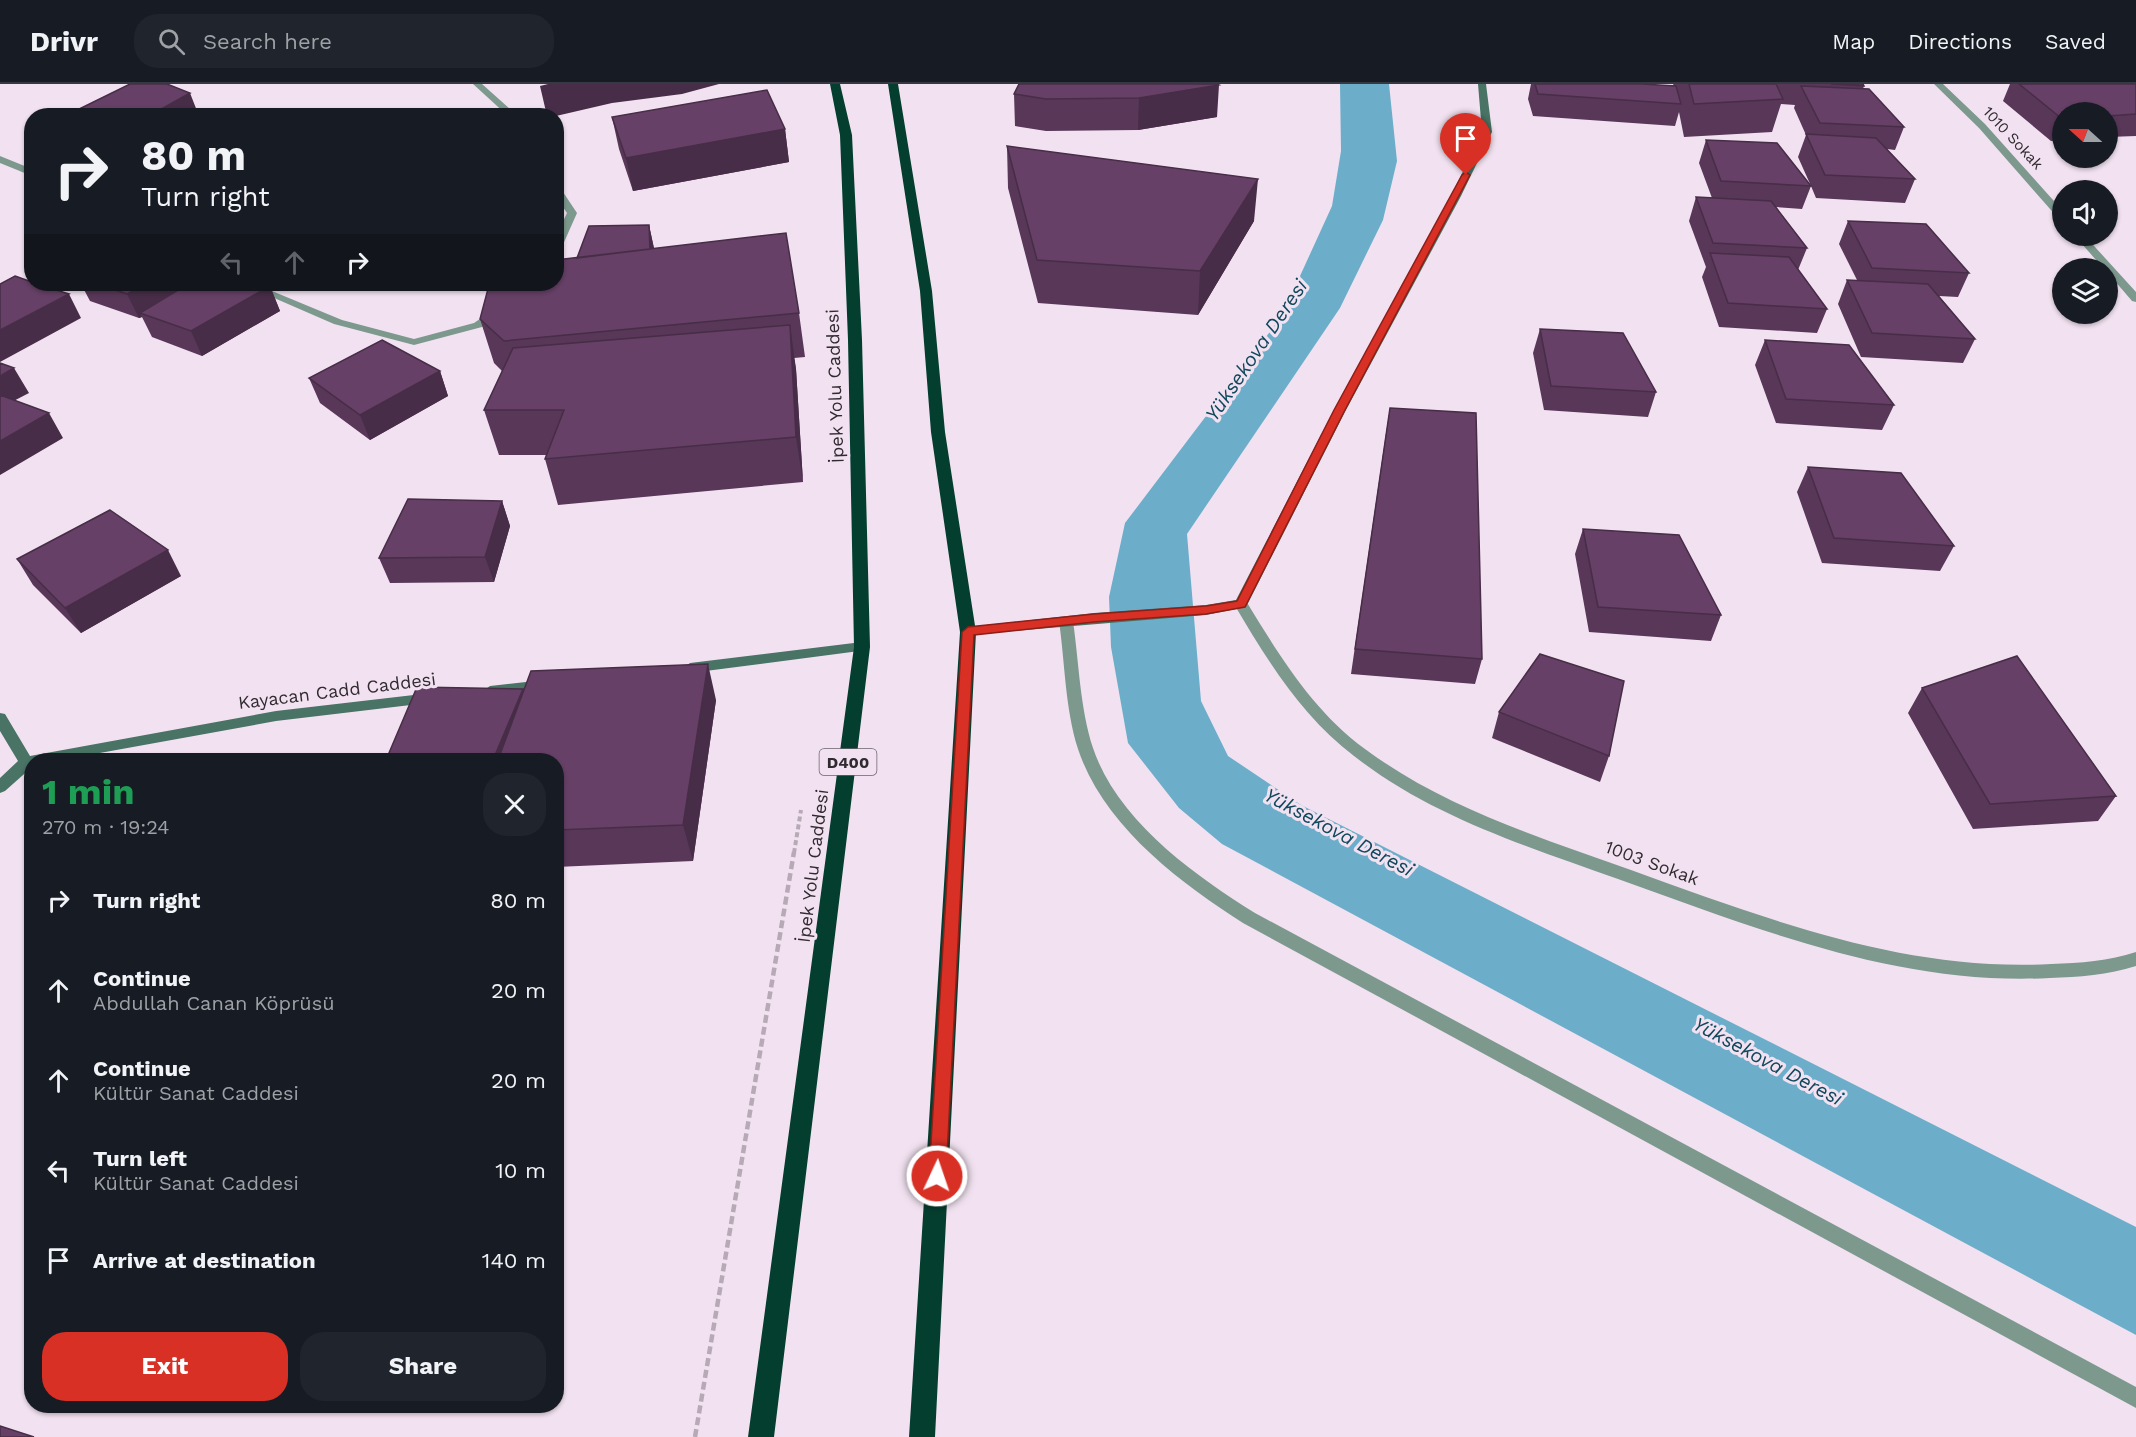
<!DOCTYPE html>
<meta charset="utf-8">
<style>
:root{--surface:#171b24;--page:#20242c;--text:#f1f3f6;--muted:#9ea1a6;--line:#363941;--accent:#d93025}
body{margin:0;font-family:"Work Sans",sans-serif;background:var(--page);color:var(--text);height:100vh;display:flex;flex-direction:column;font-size:22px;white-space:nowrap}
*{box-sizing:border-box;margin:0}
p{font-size:20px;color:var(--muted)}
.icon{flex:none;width:33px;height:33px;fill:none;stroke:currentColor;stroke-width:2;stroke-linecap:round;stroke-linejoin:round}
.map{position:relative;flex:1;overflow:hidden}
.side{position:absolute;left:24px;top:669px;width:540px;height:660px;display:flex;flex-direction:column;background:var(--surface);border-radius:24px;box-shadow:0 2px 4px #0004}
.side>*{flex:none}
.banner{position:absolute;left:24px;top:24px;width:540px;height:183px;border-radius:24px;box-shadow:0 2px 4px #0004;background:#171b24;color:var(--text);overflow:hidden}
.needle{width:39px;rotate:291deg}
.buttons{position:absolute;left:2052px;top:18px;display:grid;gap:12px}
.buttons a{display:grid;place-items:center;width:66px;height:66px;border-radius:50%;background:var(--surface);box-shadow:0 2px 4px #0004;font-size:30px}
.pin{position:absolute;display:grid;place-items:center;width:51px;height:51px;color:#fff;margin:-62px -26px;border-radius:50% 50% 50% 0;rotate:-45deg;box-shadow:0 0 6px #0007}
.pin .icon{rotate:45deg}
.me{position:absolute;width:66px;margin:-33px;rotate:3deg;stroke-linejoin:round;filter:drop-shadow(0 0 4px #0008)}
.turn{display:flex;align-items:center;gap:21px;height:126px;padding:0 18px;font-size:27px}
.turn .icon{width:78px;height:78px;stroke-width:2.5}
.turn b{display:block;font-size:42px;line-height:51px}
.lanes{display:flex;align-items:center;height:57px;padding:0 18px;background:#0003;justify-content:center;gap:30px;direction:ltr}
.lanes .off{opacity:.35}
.round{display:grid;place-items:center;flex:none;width:63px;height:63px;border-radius:24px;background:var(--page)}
.overview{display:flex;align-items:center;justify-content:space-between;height:102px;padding:0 18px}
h1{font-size:36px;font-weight:700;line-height:45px;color:#1e9e55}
.action{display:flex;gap:12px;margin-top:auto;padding:12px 18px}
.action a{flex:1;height:69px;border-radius:24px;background:var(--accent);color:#fff;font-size:24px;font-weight:700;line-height:69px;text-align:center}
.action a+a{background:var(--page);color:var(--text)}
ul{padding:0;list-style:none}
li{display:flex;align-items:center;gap:18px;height:90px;padding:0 18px}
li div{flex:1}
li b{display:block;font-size:22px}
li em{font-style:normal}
header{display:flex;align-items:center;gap:36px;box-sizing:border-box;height:84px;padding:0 30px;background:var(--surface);border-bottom:2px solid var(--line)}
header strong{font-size:28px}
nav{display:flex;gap:33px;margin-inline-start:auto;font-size:21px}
.search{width:420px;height:54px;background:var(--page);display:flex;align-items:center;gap:15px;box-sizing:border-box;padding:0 21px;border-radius:24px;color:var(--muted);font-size:22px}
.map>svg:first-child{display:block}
</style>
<header>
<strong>Drivr</strong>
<div class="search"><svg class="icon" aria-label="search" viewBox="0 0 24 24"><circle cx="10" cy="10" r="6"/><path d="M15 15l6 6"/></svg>Search here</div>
<nav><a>Map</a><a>Directions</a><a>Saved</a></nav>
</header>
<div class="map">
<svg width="2136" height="1353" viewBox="0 0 2136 1353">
<rect width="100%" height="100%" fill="#f2e2f1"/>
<path fill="#6caec9" d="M1340,0h49l8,77 -14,59 -43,88 -153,226 14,167 27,55 73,49 835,422v108l-914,-491 -43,-36 -51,-65 -17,-96 -2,-50 16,-74 147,-194 28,-53 32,-70 9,-55z"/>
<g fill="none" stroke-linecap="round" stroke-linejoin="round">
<path stroke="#b7aab6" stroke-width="4" stroke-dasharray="5 3" stroke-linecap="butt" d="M794,769l7,-43"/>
<path stroke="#b7aab6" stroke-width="4.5" stroke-dasharray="8 4" stroke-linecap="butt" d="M695,1353l99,-585"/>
<path fill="#7d998e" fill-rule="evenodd" d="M473,0h9l36,32h-10z
M1934,0h9l42,40 77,86v9l-4,-1 -79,-90z
M0,72l32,13v7l-32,-13z
M556,101l3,1 18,27 -16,36 -5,3v-16l11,-23 -11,-16z
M2075,152h10l51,56v10l-4,-1 -24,-28v-5h-5z
M242,200h13l87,36 72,19 60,-16 19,-13h8l1,2 -20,15 -68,18 -80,-21z
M1241,515l5,2c33,54 67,110 119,148 80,59 173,88 266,121 136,49 273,102 420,94 29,-1 58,-3 85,-12v14c-28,9 -57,11 -86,12 -151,8 -292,-49 -432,-99 -92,-33 -186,-62 -264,-123 -52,-39 -87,-96 -120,-152z
M1066,532l7,5c6,42 7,87 20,127 24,72 101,127 162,165l881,474v21l-893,-485c-64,-41 -140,-98 -165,-174 -13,-41 -13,-86 -19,-128z"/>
<path fill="#497364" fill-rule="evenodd" d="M1478,0h8l6,48 -31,64 -115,214 -100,197 -40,8 -243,20 -2,-3 2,-3 5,-2 126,-14 112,-8 30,-5 98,-190 117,-214 31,-64z
M862,558l5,2 2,3 -2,3 -177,23 -7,-5 7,-5z
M544,596l5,1 2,4 -2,4 -59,7 -7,-5 7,-5z
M431,609l5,1 2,4 -2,4 -160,19 -215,39h-29v7l-27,24 -5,2v-15l18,-17 -18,-30v-18l5,1 25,42 246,-45z"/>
<path fill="#043e2f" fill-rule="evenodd" d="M830,0h10l12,51 10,205 8,307 -96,790h-26l106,-790 -6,-307 -8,-205z
M888,0h10l34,207 13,141 31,200 -41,805h-26l51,-805 -29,-200 -11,-141z"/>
</g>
<path fill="#583758" d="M1217,0v33l-79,13 -92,1 -31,-5 -1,-32z
M1531,0h111l32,2 -1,-2h190l1,2 -1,3 41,38 -9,23 -8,-1 28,30 -10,24 -89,-5 -5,-12 -9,23 -26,-2 31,41 -9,22 29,39 -10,24 -98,-6 -17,-50 4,-10 -17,-46 7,-24 16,1 -13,-35 7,-23 105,46 -13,-29 8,-22 -12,-27 1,-3 -14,-1 -9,28 -88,5 -5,-25 -4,14 -142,-10 -5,-17z
M2010,0h126v52l-28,1v-25h-46v28l-11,1 -48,-40z
M612,33l173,12 4,33 -156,29 -14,-42z
M1007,62l247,75 -56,94 -160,-12 -30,-115z
M1848,137l121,52 -11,24 -19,-1 36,43 -12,24 -102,-6 -23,-53 9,-24h10l-18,-36z
M649,141l5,23 145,65 6,44 -11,1 2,11 7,113 -245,23 -13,-46 2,-4h-48l-15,-45 18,-39 -8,-8 -14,-44 97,-61z
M81,200h179l10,2 10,25 -78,45 -50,-19 -10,-20 -3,1 -49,-17z
M1540,245l116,63 -8,25 -104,-7 -11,-57z
M1765,256l129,65 -12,25 -106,-7 -21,-58z
M440,287l8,25 -78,44 -50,-37 -11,-25z
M1390,324l92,251 -7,25 -124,-10 35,-241z
M1808,383l146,79 -14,25 -118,-8 -25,-71z
M502,417l8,25 -16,56 -104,1 -11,-25z
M1583,445l138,86 -10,26 -122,-9 -14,-78z
M17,475l164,17 -100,57 -48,-48z
M1922,604l194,108 -18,25 -125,8 -65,-116z
M523,605l1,3 192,8 -23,161 -137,6v-107h-170z
M1499,628l110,44 -9,26 -108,-44z"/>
<path fill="#472d47" d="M548,0h171l-37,10 -70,9 -56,13h-9l-7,-30z
M1219,1l-2,32 -79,13 1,-32z
M190,9l9,23h-50z
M785,45l4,33 -156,29 -7,-33z
M1258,95l-4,42 -56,94 2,-44z
M649,141l5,24 -4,6z
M146,200h55l-61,29 2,4 -3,1 -12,-24z
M270,202l10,25 -78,45 -11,-25z
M69,210l12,24 -81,44v-32z
M790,241l6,44 7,113 -7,-45z
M14,284l15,25 -29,15v-32z
M440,287l8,25 -78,44 -10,-25z
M49,329l14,25 -63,37v-34z
M502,417l8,25 -16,56 -9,-25z
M168,466l13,26 -100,57 -16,-25z
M708,580l8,36 -23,161 -10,-36z
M523,605l9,26 -19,45h-20z"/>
<path fill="#664066" stroke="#472d47" stroke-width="1.5" d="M130,0h37l23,9 -41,23h-84z
M1019,0h198l2,1 -80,13 -93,1 -32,-5z
M1535,0h107l34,2 5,18 -143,-10z
M1689,0h87l7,15 -89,5z
M1831,0h32l1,2z
M2019,0h117v30l-28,2v-4h-46v6h-1z
M1801,2l68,3 35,38 -84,-4z
M767,6l18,39 -159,29 -14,-41z
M1806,50l70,4 39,41 -90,-4z
M1706,56l71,3 34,43 -90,-5z
M1007,62l251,33 -58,92 -163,-11z
M1696,113l75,4 36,47 -94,-5z
M1848,137l78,3 43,49 -97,-5z
M649,141l1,24 -73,9 12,-32z
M786,149l13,80 -295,28 -24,-22 9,-34 2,-1h65v-24z
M1710,169l79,4 38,52 -99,-6z
M15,192l17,6v2h5l32,10 -69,36v-46z
M1847,196l81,4 47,55 -103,-6z
M97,200h49l-19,10z
M188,200h72l10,2 -79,45 -51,-18z
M790,241l6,112 -251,22 19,-49h-80l29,-62z
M1540,245l83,4 33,59 -105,-6z
M382,256l58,31 -80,44 -51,-37z
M1765,256l84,5 45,60 -108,-6z
M0,279l14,5 -14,8z
M0,311l49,18 -49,28z
M1390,324l86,5 6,246 -127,-10z
M1808,383l93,6 53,73 -120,-8z
M408,415l94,2 -17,56 -106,1z
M110,426l58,40 -103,58 -48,-49z
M1583,445l96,6 42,80 -123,-8z
M1540,570l84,27 -15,75 -110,-44z
M2017,572l99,140 -126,8 -68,-116z
M708,580l-25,161 -127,5v-70h-58l33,-89z
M417,603l106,2 -30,71h-107z
M0,1342l34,11h-34z"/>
<path fill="#d93025" stroke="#8d1f18" stroke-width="1.5" d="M1466,88l4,3 -125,235 -100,197 -39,7 -112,8 -120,13 -28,541 -3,6 -6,2 -6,-2 -2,-6 33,-544 6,-5 126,-13 112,-8 31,-5 97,-191 128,-235z"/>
<g text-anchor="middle" stroke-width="6" stroke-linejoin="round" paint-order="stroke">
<g font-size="15" fill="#312b31" stroke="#f2e2f1">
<text transform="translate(2013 54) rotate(47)" y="5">1010 Sokak</text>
</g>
<rect fill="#f2e2f1" stroke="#6b626b" stroke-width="1.5" x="819.5" y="665" width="57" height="26" rx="4.5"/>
<g font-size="16" font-weight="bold" fill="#312b31">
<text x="848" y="684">D400</text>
</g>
<g font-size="18" fill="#312b31" stroke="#f2e2f1">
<text transform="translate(835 302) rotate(-92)" y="6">İpek Yolu Caddesi</text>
<text transform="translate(337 607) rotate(-7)" y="6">Kayacan Cadd Caddesi</text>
<text transform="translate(1652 779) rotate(20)" y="6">1003 Sokak</text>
<text transform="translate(813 782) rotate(-83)" y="6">İpek Yolu Caddesi</text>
</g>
<g font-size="20" font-style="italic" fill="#10485c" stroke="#f2e2f1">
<text transform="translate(1256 266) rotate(-56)" y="7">Yüksekova Deresi</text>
<text transform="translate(1339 748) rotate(28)" y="7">Yüksekova Deresi</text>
<text transform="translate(1768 977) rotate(28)" y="7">Yüksekova Deresi</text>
</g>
</g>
</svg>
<div class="buttons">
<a><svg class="needle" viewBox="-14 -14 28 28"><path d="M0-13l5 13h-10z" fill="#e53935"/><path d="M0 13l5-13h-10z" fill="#9ea1a6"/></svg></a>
<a><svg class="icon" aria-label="sound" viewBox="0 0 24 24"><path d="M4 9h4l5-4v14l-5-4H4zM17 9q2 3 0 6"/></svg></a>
<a><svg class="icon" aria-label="layers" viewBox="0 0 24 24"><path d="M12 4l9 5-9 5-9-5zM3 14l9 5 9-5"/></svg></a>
</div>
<div class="pin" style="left:1466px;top:91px;background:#d93025"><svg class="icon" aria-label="arrive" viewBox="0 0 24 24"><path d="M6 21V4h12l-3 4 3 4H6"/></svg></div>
<svg class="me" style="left:937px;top:1092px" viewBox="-20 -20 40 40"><circle r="17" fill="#d93025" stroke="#fff" stroke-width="3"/><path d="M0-11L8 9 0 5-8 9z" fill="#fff"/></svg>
<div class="banner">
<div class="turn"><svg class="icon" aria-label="right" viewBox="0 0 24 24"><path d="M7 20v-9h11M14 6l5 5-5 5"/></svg><div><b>80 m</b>Turn right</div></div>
<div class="lanes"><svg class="icon off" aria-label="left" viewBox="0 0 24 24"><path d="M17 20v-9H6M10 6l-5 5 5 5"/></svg><svg class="icon off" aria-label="ahead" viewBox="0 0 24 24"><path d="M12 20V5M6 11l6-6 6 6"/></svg><svg class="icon" aria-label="right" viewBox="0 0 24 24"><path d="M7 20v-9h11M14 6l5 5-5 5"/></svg></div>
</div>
<section class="side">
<div class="overview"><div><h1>1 min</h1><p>270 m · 19:24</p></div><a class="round"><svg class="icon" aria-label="close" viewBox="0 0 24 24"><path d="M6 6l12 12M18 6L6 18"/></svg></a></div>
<ul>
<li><svg class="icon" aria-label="right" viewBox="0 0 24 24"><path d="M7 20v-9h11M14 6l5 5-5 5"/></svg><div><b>Turn right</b></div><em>80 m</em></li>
<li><svg class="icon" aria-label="ahead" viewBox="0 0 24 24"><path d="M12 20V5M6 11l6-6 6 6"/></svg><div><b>Continue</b><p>Abdullah Canan Köprüsü</p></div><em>20 m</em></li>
<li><svg class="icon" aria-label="ahead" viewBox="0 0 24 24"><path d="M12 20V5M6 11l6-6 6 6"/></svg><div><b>Continue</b><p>Kültür Sanat Caddesi</p></div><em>20 m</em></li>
<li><svg class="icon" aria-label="left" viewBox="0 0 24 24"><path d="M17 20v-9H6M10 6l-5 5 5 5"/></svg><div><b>Turn left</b><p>Kültür Sanat Caddesi</p></div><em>10 m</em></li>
<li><svg class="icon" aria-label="arrive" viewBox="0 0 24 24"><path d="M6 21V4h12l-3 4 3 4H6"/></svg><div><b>Arrive at destination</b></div><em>140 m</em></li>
</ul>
<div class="action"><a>Exit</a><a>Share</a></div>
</section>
</div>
